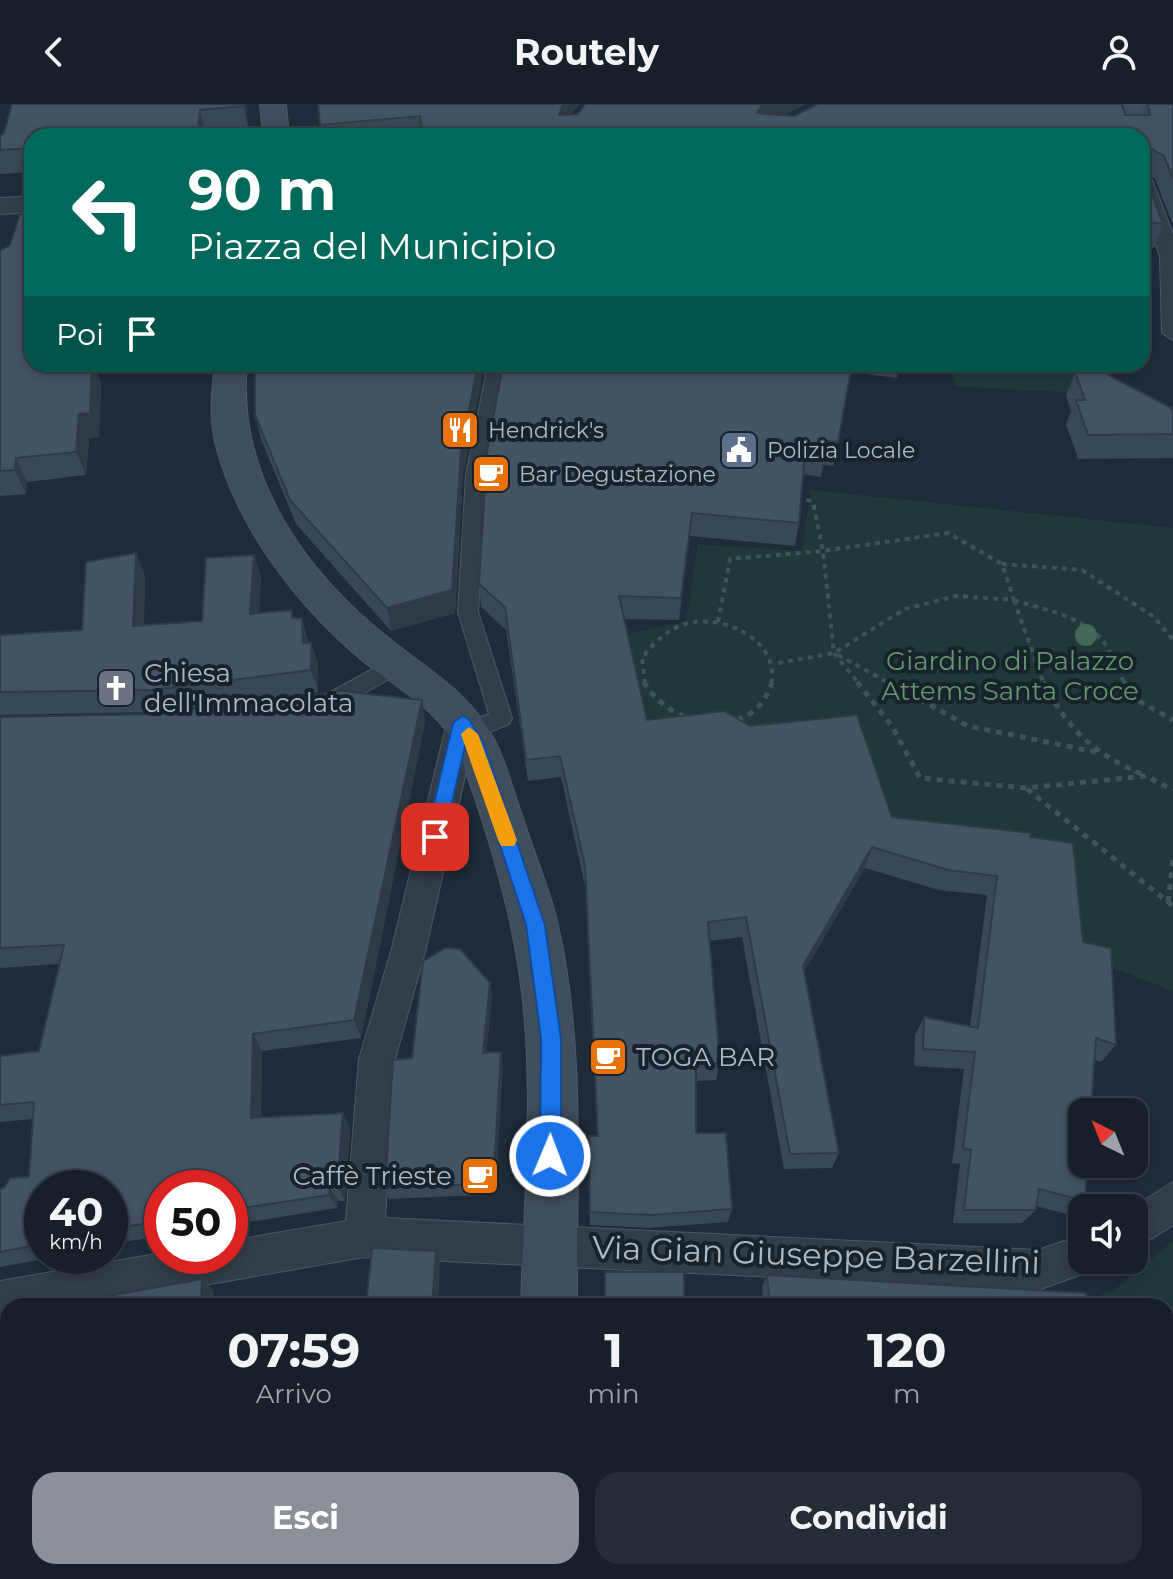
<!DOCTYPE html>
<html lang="it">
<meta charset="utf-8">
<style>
:root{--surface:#17202a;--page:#242d36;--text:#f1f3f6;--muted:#9ea3a8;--line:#363e47;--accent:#8c9099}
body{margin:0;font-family:Montserrat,sans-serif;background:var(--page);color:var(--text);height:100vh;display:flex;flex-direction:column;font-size:30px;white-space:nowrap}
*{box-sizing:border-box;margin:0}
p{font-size:26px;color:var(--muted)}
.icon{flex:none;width:44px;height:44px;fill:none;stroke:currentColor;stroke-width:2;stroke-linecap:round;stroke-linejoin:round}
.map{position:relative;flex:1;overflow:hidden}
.side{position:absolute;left:0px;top:1194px;width:1174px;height:282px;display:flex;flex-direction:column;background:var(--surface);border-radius:24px 24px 0 0;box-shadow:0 4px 12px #0003,0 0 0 2px var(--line)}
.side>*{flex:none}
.hud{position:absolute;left:24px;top:24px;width:1126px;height:244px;border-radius:24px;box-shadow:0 4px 12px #0003,0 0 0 2px var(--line);background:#00695c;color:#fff;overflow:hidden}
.needle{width:52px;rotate:317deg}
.controls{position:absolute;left:1068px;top:994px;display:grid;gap:16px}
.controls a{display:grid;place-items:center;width:80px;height:80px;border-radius:16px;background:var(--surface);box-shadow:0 4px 12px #0003,0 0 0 2px var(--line);font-size:40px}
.speed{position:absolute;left:24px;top:1066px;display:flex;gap:16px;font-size:40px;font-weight:700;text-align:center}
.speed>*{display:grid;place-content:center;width:104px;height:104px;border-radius:50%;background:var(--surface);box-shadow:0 4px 12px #0003,0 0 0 2px var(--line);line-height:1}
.speed small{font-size:20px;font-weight:400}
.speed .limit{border:12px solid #d22;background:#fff;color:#111}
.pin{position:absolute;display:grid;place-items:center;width:68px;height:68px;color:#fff;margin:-34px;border-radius:16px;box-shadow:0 4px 12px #0006}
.me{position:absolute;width:88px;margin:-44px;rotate:1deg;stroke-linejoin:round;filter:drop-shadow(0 0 6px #0008)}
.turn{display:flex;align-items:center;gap:28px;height:168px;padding:0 32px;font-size:36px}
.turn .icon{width:104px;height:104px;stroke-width:2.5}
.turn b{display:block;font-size:56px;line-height:68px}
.then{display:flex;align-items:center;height:76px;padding:0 32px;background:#0003;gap:16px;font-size:30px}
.eta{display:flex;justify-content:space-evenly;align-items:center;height:136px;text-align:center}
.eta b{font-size:48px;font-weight:700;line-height:56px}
.primary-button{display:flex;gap:16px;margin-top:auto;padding:16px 32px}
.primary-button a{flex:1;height:92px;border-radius:24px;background:var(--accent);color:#fff;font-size:32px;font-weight:700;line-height:92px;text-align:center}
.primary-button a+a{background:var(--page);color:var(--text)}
header{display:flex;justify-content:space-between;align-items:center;height:104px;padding:0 32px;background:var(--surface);font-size:36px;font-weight:700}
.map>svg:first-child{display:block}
</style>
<header><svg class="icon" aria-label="back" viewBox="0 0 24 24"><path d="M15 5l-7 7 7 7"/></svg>Routely<svg class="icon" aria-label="person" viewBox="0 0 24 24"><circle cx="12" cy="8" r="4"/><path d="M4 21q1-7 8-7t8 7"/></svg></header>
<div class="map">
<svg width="1173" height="1475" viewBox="0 0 1173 1475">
<rect width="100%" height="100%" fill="#1f2b38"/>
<path fill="#213839" d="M951,260h121l7,29 -124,-7z
M811,386l362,38v463l-104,-40 -3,-94 -175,-22 -240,-102 -23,-99 58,-13 12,-77 104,7z
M1173,1137v289l-7,-7v-217l-96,-1 43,-14z"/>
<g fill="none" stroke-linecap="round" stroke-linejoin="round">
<g stroke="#4d5863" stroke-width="2">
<path id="pedestrian" d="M488,260h18l-20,111 -8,137 34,106 -3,6 -41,17 -8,-3 -3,-6 3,-6 29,-12 -31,-102 8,-137z
M395,553l8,2 3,6 -3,6 -64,37 -26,1 -3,-6 3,-6 14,-3z"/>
</g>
<g stroke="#4d5863" stroke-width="2">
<path id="minor" d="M1142,70l10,6 21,54v106l-11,-7 -2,-77 -18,-49z
M462,607l11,4 4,8 -52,229 -30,107 -10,159 653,32 44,-15v25h18l-4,9 -58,21 -674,-33 -279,49h-77v14l-8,1v-40l162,-28v3h68v-15l116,-20 13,-162 32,-107 56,-229 4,-8z
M1173,1078v43l-39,25 -2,-42z"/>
</g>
<g stroke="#4d5863" stroke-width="2">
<path id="tertiary" d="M32,92v16l-32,2v-16z"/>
</g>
<g stroke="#4d5863" stroke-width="2">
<path id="secondary" d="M260,0h26l3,32h-26z
M1087,0h86v11c-24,2 -69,13 -86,-11z
M215,260h32c-11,113 59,209 145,277 40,31 80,54 103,100 13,26 19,54 29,80 11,35 26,69 34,104 28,125 18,254 19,381h-56c3,-111 15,-225 -2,-336 -11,-73 -35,-148 -60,-218 -18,-41 -62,-64 -96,-91 -66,-55 -127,-134 -148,-219 -6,-26 -3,-52 0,-78z
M519,1468h62v7h-62z"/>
</g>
<path stroke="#3e5556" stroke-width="4" stroke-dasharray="5 5" stroke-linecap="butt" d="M797,392l16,6 10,49 11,102 25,31
M1002,460l80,6 72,47 19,23
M1014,496l30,84
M1014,496c30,10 71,16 91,44 8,12 13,27 20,40
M718,518l12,-63 93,-8 125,-18 54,31 12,36 -58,-4 -51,13 -71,44 -61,11
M838,551l53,29
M645,580l-3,-26c13,-17 30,-33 52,-36 36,-5 86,21 77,62"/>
<path stroke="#3e5556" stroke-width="5" stroke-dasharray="6 6" stroke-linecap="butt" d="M644,578c26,47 110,62 128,0
M857,578l35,44 28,52 106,10 120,-12 27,14
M888,578l80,44 128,26
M1043,578c27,50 51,72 103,94
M1124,578l15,19 34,19
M1027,685l146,117
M1168,798l5,-43"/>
<use href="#pedestrian" fill="#323d48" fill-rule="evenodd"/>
<use href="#minor" fill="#323d48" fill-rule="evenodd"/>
<use href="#tertiary" fill="#323d48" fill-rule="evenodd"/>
<use href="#secondary" fill="#404d5b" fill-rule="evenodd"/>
</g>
<circle fill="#446654" cx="1086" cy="531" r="11"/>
<path fill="#3a4754" d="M246,0l2,25 -42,4 -174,3v36l-32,2v-38z
M318,0h263l-12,11 237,-11 -22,11 10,1 347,-1 4,-11h28v121l-18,-46 -7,-4v9l15,40 -9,24 -12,-2v-110h-820z
M0,147l32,113 69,19 -2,54 -10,1 -3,37 -59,7 -1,12 -26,2z
M503,260h397l-3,14 -47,-6 -17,94 -10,-1 -2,12 -18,-3 -4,49 -4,23 -105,-10 -11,84 -54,-1 22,101 245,97 138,20 53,105 33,103 -15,17 -6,-2 -10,141 -15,14 -34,-9v4l-14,13h-69l7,-59 -8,-1 12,-94 -50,-3 1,-31 9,-18 46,9 17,-131 -48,-5 -74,-22 -61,104 35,181 -7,15 -48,1 -42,-232 -32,4 10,122 -4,17 -20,1v52l36,76 -4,13 -80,6 -58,-3 -1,-89h8l-12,-250 -24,-109 -33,4 -22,-151 -25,-23 -2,-23z
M1075,268l98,37v49l-95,1 -12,-35 5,-13 -5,-16z
M255,311l208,60 -8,138 -64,18 -95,-107 -35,-85z
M136,449l9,23 -1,49 58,-4 52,-66 7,23 -2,35 35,5 14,24h3l7,22v28l-156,20 -162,3v-80l82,-5z
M422,596l3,22 -64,316 -99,13 -1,66 82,-4 7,16 -5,72h-7l-1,7 -107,17v-37h-68v48l-52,8v-56h-68v68h19l-61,11v-79h4l25,-11 4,-58 -33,3v-66l39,-5 20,-87 -59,4v-251l152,-3z
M490,879l2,14 -6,56 17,12 -7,115 -15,15 -92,4 -4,-11 27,-130z
M767,1171l321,31h-325l-1,-19z
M118,1468h121l-54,7h-68z
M911,1468h92l1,7h-93z
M1121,1468h45l7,7h-50z"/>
<path fill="#303a45" d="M243,0h3l2,25z
M563,0h18l-13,12 -9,-1z
M762,0h44l-46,23 -3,-14z
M200,6l6,23 -1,3h-8z
M92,260h2l7,19 -2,54 -10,1 -3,37 -10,-23 3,-38z
M478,260h7l-22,111 -8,138 -64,18 -4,-23 74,-157z
M16,354l11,24 -1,12 -11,-24z
M692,409l-2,23 -11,84 2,-22z
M136,449l9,23 -2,73 -10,-23z
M254,451l7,23 -3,59 -8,-23z
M302,514l6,22 1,26 -6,-23z
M311,538l7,22v28l-7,-22z
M422,596l3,22 -64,316 -7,-18z
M872,743l-7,21 -68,116 6,-18z
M490,879l2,14 -7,69 -2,-13z
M253,930l9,17 -2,82 -9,-15z
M501,948l2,13 -7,115 -15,15 -3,-11z
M343,1009l7,16 -5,72 -8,-14z
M330,1083l8,14 -1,7 -8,-13z
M436,1147l4,13 -2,42h-6z
M202,1175l12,12v15h-13z
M8,1388l1,87h-9v-85z"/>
<path fill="#445362" stroke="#303a45" stroke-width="2" d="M12,0h231v2l-43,4 -3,26h-165v12l-32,2v-14l4,-3z
M318,0h245l-4,11 19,-1 7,-10h178l-6,9 37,3 24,-12h304l3,11h25l-2,-11h25v74l-9,-22 -14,-8 -2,36 15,40 -21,-3v-85h-719l-3,-20 -100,9z
M32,109v151h60l-2,49 -11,1 -3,38 -60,6 -1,12 -15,1v-220l10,-6 10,-31z
M255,260h223l-17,87 -9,139 -65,18 -97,-108 -35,-85z
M503,260h349l-14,78 -10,-1 -2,12 -21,-3 -6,73 -107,-10 -11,85 -62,-2 28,124 77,-9 26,15 107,-11 35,102 140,16 -2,4 43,6 10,99 28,6 5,97 -20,-7 -5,74h-9v52h5l-2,37 -46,-12 -3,21h-72l7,-60 -8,-2 12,-96 -52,-3 1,-32 54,11 19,-152 -49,-6 -76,-23 -69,119 36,187 -49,1 -44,-237 -38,5 12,141 -24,1v69h30l6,76 -82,6 -60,-3 -1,-76h9l-13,-270 -25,-110 -34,4 -21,-153 -26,-23 8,-132z
M1075,268h28l70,37v25l-85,1 -12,-35h9z
M136,449l-3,73 69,-5 4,-63 48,-3 -4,59 42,-4v8h10l1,25 8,-1v28l-159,20 -152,2v-57l82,-5 4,-68z
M342,587l80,9 -68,320 -101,14 -2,84 92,-5 -6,74h-7l-1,8 -99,15v-22h-68v33l-52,8v-41h-68v56l-42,8v-64h4l6,-10 19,-1 5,-75 -34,3v-49l39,-5 25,-106 -64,3v-231l152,-3z
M445,844l15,1 30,34 -7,70 18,-1 -7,117 -16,15 -93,4 8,-128 19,-2 11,-97z
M372,1144l64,3 -4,55h-66z
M605,1168h79v34h-79z
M767,1171l319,18 2,13h-318z
M202,1175l-1,27h-147z
M8,1210v178l-8,2v-178z
M1166,1400l7,8v67h-35l-2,-7h30z
M118,1468h83l-54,7h-30z
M600,1468h92l1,7h-93z
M923,1468h80l1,7h-80z"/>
<path fill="#1a73e8" stroke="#114b97" stroke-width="2" d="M462,612l6,2 15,24 62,183 16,113v118l-3,8 -8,3 -7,-3 -3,-8 1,-118 -15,-113 -60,-183 -22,95 -9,8 -9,-8 27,-114z"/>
<path fill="#f59e0b" d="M469,623l9,7 39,106 -3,6h-13l-3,-6 -37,-106z"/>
<defs>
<g id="restaurant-square" transform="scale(2)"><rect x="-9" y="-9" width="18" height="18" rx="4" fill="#e8710a" stroke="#18222c"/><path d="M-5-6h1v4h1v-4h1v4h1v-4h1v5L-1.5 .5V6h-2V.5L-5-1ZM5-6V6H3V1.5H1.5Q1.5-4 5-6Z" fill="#fff"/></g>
<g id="civic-square" transform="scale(2)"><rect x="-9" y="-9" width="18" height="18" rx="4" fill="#5c6f8a" stroke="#18222c"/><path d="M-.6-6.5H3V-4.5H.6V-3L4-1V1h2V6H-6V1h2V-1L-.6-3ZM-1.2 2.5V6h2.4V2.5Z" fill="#fff"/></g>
<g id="cafe-square" transform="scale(2)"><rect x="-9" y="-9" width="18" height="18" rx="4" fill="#e8710a" stroke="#18222c"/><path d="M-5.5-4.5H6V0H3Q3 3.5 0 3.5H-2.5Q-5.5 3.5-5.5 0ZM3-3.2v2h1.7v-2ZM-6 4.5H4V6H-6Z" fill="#fff"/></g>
<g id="church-square" transform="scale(2)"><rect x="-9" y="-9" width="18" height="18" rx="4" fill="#6b7280" stroke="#18222c"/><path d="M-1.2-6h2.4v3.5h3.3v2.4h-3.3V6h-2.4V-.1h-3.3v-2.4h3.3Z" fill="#fff"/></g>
</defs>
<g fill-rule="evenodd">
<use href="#restaurant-square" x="460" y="326"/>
<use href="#civic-square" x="739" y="346"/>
<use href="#cafe-square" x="491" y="370"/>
<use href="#church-square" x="116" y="584"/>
<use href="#cafe-square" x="608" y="953"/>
<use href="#cafe-square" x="480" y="1072"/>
</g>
<g text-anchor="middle" stroke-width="8" stroke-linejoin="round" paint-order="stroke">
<g font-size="22" fill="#acb8c5" stroke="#18222c" text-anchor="start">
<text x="488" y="334">Hendrick's</text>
<text x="767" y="354">Polizia Locale</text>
<text x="519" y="378">Bar Degustazione</text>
</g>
<g font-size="26" fill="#63966a" stroke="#18222c">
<text x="1010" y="566">Giardino di Palazzo<tspan x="1010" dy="30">Attems Santa Croce</tspan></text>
</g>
<g font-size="26" fill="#acb8c5" stroke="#18222c" text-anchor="start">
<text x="144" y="578">Chiesa<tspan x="144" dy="30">dell'Immacolata</tspan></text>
<text x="636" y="962">TOGA BAR</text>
<text x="452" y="1081" text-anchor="end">Caffè Trieste</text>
</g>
<g font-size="32" fill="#acb8c5" stroke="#18222c">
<text transform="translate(816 1151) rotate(2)" y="11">Via Gian Giuseppe Barzellini</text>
</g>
</g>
</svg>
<div class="controls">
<a><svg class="needle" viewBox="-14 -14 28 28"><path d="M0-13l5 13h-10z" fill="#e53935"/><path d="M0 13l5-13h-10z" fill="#9ea3a8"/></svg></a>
<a><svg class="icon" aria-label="sound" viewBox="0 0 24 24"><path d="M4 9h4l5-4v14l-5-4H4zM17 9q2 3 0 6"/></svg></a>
</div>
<div class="speed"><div>40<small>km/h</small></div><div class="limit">50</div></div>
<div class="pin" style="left:435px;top:733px;background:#d93025"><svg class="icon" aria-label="arrive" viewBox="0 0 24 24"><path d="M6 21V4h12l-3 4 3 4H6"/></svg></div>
<svg class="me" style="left:550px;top:1052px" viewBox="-20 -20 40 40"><circle r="17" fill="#1a73e8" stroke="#fff" stroke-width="3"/><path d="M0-11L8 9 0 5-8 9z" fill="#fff"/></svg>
<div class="hud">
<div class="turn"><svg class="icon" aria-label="left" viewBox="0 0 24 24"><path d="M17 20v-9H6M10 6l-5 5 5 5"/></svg><div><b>90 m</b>Piazza del Municipio</div></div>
<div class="then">Poi<svg class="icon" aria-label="arrive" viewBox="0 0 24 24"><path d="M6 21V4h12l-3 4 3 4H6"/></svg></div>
</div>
<section class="side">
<div class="eta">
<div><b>07:59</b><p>Arrivo</p></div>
<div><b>1</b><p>min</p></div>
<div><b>120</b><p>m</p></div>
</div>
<div class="primary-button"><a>Esci</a><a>Condividi</a></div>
</section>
</div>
